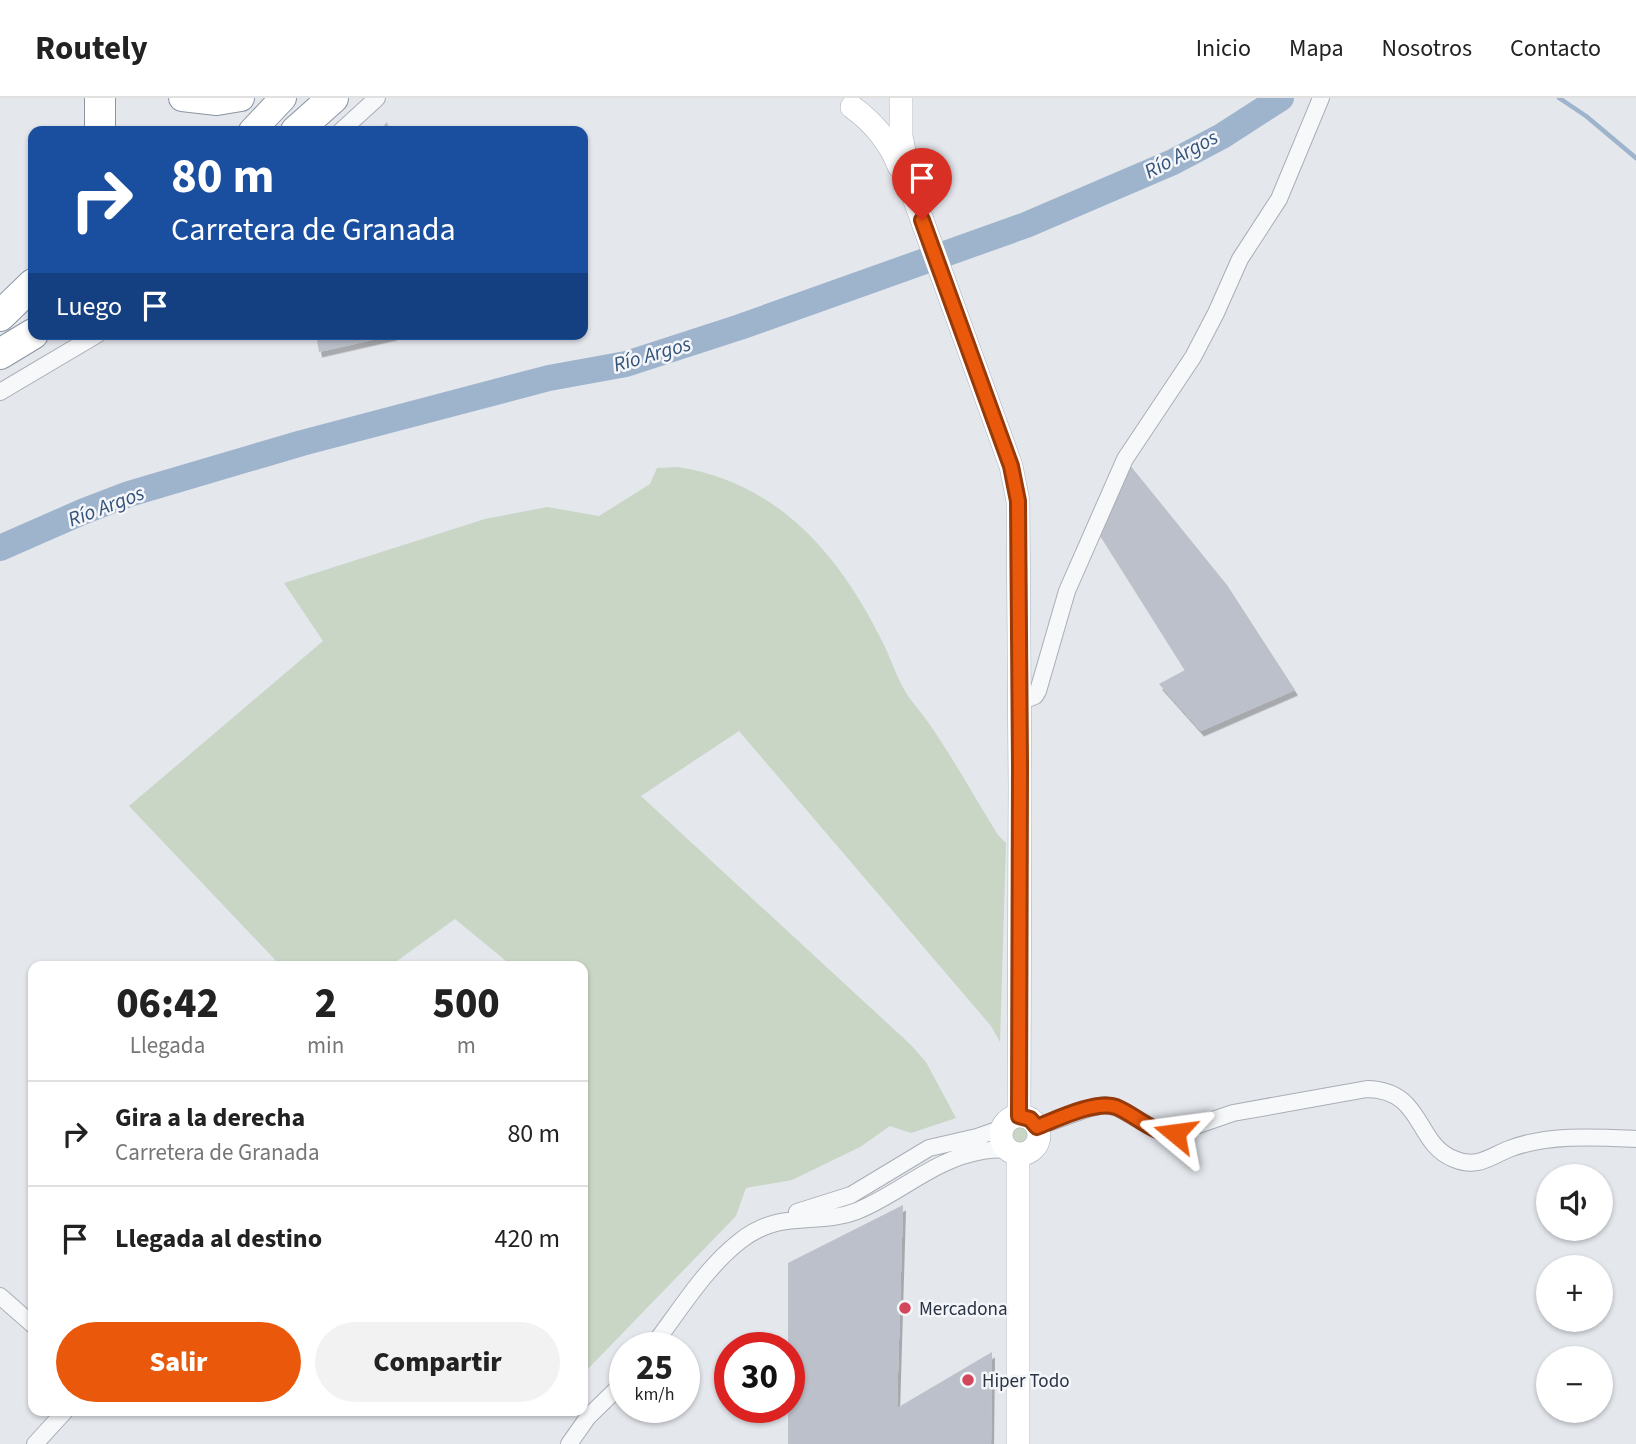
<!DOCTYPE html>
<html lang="es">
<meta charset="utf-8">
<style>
:root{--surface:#fff;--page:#f2f2f2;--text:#222;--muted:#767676;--line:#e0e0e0;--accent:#ea580c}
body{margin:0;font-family:"Source Sans 3",sans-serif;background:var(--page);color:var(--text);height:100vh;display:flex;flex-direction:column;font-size:26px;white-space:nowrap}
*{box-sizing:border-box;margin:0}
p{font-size:23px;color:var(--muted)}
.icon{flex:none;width:38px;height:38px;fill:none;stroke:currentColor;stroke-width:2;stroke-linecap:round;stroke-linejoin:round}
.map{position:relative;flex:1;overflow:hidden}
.sheet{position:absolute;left:28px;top:863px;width:560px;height:455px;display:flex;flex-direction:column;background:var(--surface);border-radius:14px;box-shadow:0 2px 5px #0004}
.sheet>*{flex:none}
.banner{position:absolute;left:28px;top:28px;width:560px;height:214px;border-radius:14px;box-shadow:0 2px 5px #0004;background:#1a4fa0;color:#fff;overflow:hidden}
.fabs{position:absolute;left:1536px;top:1066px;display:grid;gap:14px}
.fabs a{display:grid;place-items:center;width:77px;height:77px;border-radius:50%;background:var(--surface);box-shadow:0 2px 5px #0004;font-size:35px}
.speed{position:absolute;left:609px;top:1234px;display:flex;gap:14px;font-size:35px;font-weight:700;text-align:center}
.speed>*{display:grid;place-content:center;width:91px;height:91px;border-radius:50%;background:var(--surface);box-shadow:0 2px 5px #0004;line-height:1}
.speed small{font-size:18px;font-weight:400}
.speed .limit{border:10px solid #d22;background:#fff;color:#111}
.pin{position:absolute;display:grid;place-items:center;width:60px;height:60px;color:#fff;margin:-72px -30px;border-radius:50% 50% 50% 0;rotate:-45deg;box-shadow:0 0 7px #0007}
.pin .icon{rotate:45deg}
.me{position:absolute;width:77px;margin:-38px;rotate:286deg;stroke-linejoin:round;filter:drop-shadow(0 0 5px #0008)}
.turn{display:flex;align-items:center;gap:24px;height:147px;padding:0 28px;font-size:32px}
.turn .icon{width:91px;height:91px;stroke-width:2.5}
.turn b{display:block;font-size:49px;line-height:60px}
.then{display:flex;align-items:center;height:66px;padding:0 28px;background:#0003;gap:14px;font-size:26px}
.eta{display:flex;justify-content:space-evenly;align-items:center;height:119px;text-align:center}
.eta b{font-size:42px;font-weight:800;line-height:49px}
.primary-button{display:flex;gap:14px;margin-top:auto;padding:14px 28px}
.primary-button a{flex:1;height:80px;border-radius:42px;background:var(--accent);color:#fff;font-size:28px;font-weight:800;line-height:80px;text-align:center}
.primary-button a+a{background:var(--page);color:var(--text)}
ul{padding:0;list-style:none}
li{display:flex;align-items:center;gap:21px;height:105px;padding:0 28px;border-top:2px solid var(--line)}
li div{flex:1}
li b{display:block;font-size:26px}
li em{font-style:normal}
header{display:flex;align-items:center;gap:42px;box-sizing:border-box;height:98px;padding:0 35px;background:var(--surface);border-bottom:2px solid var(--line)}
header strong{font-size:33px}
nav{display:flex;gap:38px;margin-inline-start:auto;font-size:24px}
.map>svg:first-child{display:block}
</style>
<header>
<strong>Routely</strong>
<nav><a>Inicio</a><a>Mapa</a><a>Nosotros</a><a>Contacto</a></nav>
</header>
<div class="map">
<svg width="1636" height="1346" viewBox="0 0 1636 1346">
<defs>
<filter id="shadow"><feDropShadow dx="3" dy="5.5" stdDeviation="0" flood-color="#0004"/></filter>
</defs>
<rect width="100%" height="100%" fill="#e4e7ec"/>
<path fill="#c9d6c5" d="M677,369c101,15 163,88 206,176 9,18 14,36 25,53 6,9 14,17 20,26 25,36 47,76 70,113l8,8 -6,199 -9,-16 -252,-295 -98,65 270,249 15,17 30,56 -45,15 -21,-7 -30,21 -68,33 -46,8 -10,28 -153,158v-408h-71l-57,-47 -65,47h-109l-152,-160 194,-165 -39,-58 201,-64 62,-12 52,9 51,-32 7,-16z
M1005 1037a15 15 0 1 1 30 0a15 15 0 1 1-30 0Z"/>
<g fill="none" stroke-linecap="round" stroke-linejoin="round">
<path stroke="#9eb4cc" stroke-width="4.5" d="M1559,0l27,18 50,42"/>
<path stroke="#9eb4cc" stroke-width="26" d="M0,450l82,-36 47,-18 173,-51 247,-65 77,-14 114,-37 286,-102 147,-63 49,-26 59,-38"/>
</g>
<path fill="#bbc0ca" filter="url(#shadow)" d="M387,24l3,9h-11z
M316,236h78v1l-75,17z
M1125,361l102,126 68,105 -94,41 -42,-47 26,-14 -90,-143z
M903,1107l-6,203 95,-56 -1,92h-203v-181z"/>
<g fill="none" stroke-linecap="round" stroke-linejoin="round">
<g stroke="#a9aeb7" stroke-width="18">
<path id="minor" d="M341,33l36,-33
M0,294l98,-58
M1020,604l15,-6 3,-5 29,-100 58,-132 68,-102 23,-44 24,-54 39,-60 42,-101
M1037,1029l50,-18 17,-4 12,2 46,26h13l58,-20 134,-24c57,1 48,55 87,70 23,10 35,-2 55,-10 38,-15 87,-12 127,-10
M797,1114l54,-17 78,-47 48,-11 20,-7 7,-5
M0,1198l33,29
M651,1250c28,-36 53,-79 89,-107 42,-33 76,-14 117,-30 44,-18 77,-52 125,-60 9,-1 17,-3 26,0
M35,1346l31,-34
M569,1346l19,-27 37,-36"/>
</g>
<g stroke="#a9aeb7" stroke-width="24">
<path id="secondary" d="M901,0v38l12,59 98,271 7,35 2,284 -1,331
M852,9c21,15 37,34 47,59
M1001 1037a19 19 0 1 1 38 0a19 19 0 1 1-38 0Z
M1018,1346v-289"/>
</g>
<g stroke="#8b94a3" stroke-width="28">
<path id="trunk" d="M182,0l35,4 24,-4
M252,33l31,-33"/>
</g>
<g stroke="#8b94a3" stroke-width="32">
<path id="motorway" d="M100,33v-33
M296,33l37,-33
M0,218l33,-32
M0,256l33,-20"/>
</g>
<use href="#minor" stroke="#f7f8fa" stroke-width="16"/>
<use href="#secondary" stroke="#fff" stroke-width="23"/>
<use href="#trunk" stroke="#fff" stroke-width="26"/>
<use href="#motorway" stroke="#fff" stroke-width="30"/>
</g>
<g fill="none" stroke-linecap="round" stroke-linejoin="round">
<g stroke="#983908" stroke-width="18">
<path id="route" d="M922,122l89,246 7,35 2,263 -1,352 11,3 7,8c20,-8 59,-27 79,-20 22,9 34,26 59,26"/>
</g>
<use href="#route" stroke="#ea580c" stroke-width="12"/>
</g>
<g fill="#d3475c" stroke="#f4f6f9" stroke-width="2.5">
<circle cx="905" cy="1210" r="7"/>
<circle cx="968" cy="1282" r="7"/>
</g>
<g text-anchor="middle" stroke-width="5" stroke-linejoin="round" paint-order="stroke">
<g font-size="19" fill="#2b3445" stroke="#f4f6f9" text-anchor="start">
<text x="919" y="1217">Mercadona</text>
<text x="982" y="1289">Hiper Todo</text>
</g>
<g font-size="21" font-style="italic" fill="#33537b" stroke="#f4f6f9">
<text transform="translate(1181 56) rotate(-28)" y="7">Río Argos</text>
<text transform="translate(652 256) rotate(-16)" y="7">Río Argos</text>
<text transform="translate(106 408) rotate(-21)" y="7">Río Argos</text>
</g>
</g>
</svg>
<div class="fabs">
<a><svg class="icon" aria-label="sound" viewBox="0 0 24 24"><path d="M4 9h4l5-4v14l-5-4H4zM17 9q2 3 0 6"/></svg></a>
<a>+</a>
<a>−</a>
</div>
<div class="speed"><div>25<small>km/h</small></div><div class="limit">30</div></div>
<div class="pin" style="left:922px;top:122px;background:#d93025"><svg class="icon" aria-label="arrive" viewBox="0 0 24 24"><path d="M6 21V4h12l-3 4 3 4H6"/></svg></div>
<svg class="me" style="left:1175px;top:1035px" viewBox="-20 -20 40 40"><path d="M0-17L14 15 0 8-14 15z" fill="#ea580c" stroke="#fff" stroke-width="4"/></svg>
<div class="banner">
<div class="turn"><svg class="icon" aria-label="right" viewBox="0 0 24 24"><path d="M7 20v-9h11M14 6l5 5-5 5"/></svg><div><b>80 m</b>Carretera de Granada</div></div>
<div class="then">Luego<svg class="icon" aria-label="arrive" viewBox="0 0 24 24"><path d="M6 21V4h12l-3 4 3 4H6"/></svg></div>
</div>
<section class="sheet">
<div class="eta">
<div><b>06:42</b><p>Llegada</p></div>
<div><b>2</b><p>min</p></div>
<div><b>500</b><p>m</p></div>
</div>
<ul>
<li><svg class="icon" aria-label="right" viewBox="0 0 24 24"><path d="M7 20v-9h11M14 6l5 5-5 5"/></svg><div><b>Gira a la derecha</b><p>Carretera de Granada</p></div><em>80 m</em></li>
<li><svg class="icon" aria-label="arrive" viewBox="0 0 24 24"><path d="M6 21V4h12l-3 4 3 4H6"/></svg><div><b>Llegada al destino</b></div><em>420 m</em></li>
</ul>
<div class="primary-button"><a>Salir</a><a>Compartir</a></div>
</section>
</div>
